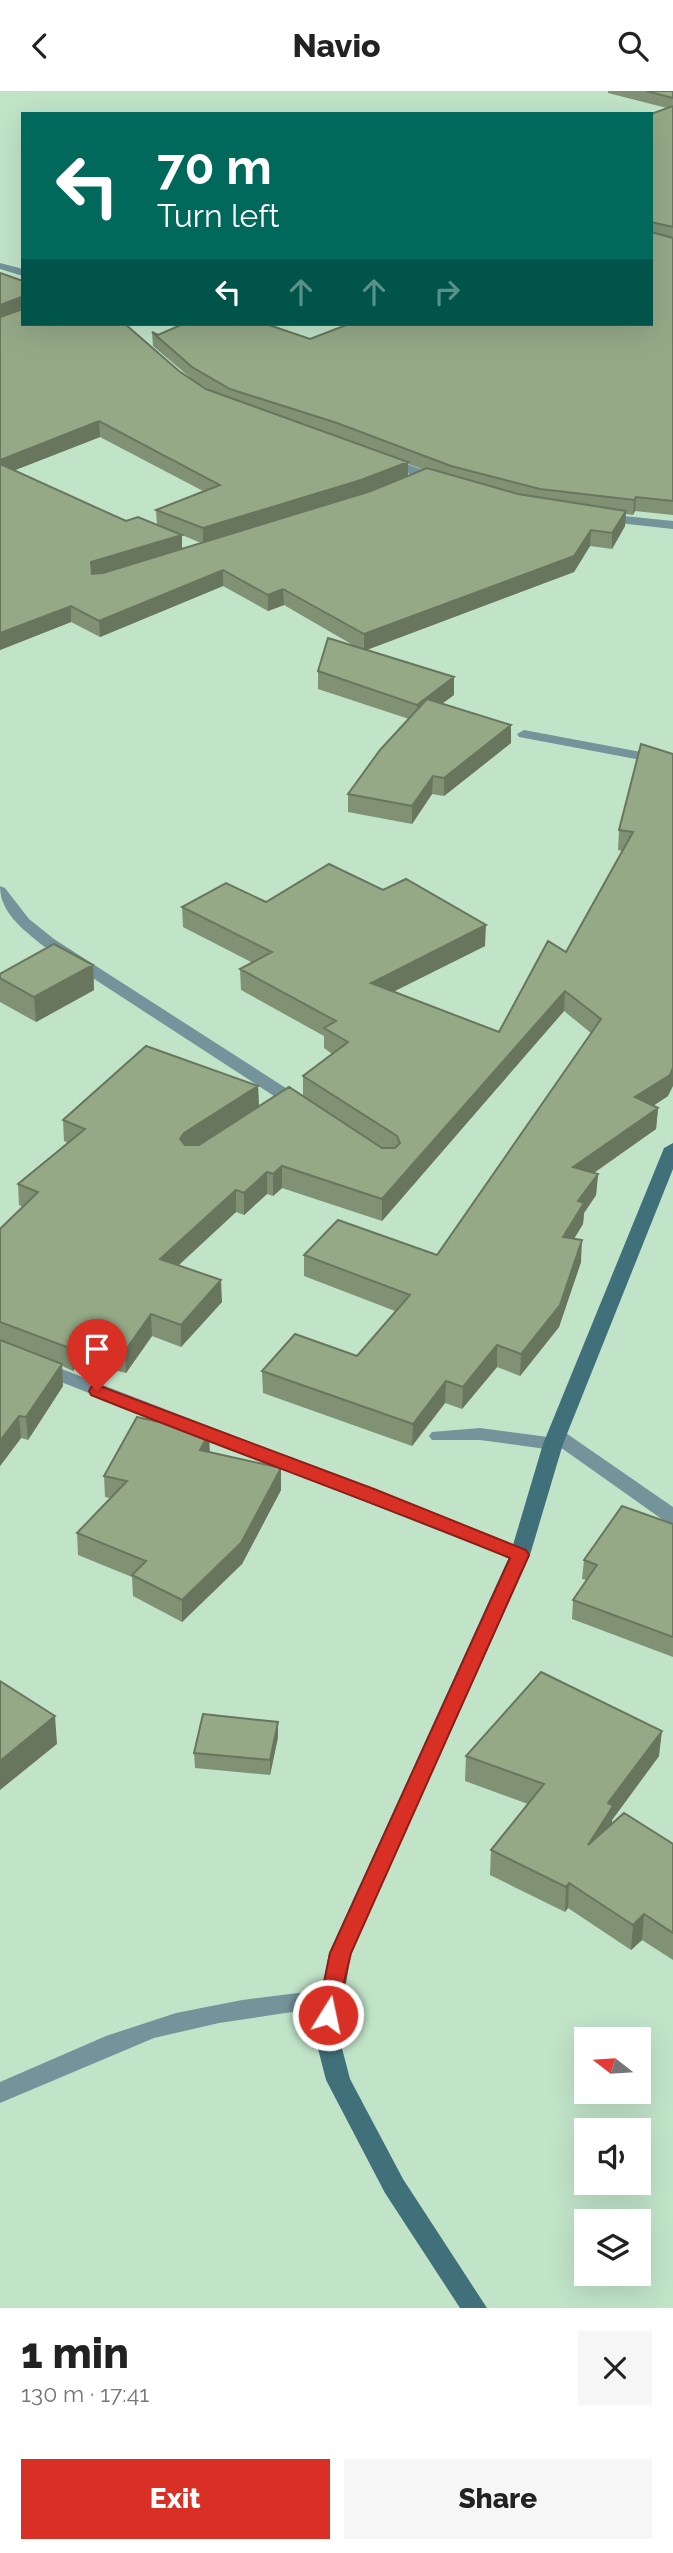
<!DOCTYPE html>
<meta charset="utf-8">
<style>
:root{--surface:#fff;--page:#f6f6f6;--text:#222;--muted:#767676;--accent:#d93025}
body{margin:0;font-family:Raleway,sans-serif;background:var(--page);color:var(--text);height:100vh;display:flex;flex-direction:column;font-size:26px;white-space:nowrap}
*{box-sizing:border-box;margin:0}
p{font-size:23px;color:var(--muted)}
.icon{flex:none;width:38px;height:38px;fill:none;stroke:currentColor;stroke-width:2;stroke-linecap:round;stroke-linejoin:round}
.map{position:relative;height:2217px;overflow:hidden}
.sheet{display:flex;flex-direction:column;background:var(--surface);flex:1}
.sheet>*{flex:none}
.guide{position:absolute;left:21px;top:21px;width:632px;height:214px;border-radius:0px;box-shadow:0 7px 28px #0002;background:#00695c;color:#fff;overflow:hidden}
.needle{width:46px;rotate:287deg}
.buttons{position:absolute;left:574px;top:1936px;display:grid;gap:14px}
.buttons a{display:grid;place-items:center;width:77px;height:77px;border-radius:0px;background:var(--surface);box-shadow:0 7px 28px #0002;font-size:35px}
.pin{position:absolute;display:grid;place-items:center;width:60px;height:60px;color:#fff;margin:-72px -30px;border-radius:50% 50% 50% 0;rotate:-45deg;box-shadow:0 0 7px #0007}
.pin .icon{rotate:45deg}
.me{position:absolute;width:77px;margin:-38px;rotate:10deg;stroke-linejoin:round;filter:drop-shadow(0 0 5px #0008)}
.turn{display:flex;align-items:center;gap:24px;height:147px;padding:0 21px;font-size:32px}
.turn .icon{width:91px;height:91px;stroke-width:2.5}
.turn b{display:block;font-size:49px;line-height:60px}
.lanes{display:flex;align-items:center;height:66px;padding:0 21px;background:#0003;justify-content:center;gap:35px;direction:ltr}
.lanes .off{opacity:.35}
.round{display:grid;place-items:center;flex:none;width:74px;height:74px;border-radius:0px;background:var(--page)}
.headline{display:flex;align-items:center;justify-content:space-between;height:119px;padding:0 21px}
h1{font-size:42px;font-weight:800;line-height:52px}
.primary-button{display:flex;gap:14px;margin-top:auto;padding:14px 21px}
.primary-button a{flex:1;height:80px;border-radius:0px;background:var(--accent);color:#fff;font-size:28px;font-weight:800;line-height:80px;text-align:center}
.primary-button a+a{background:var(--page);color:var(--text)}
header{display:flex;justify-content:space-between;align-items:center;height:91px;padding:0 21px;background:var(--surface);font-size:32px;font-weight:800}
.map>svg:first-child{display:block}
</style>
<header><svg class="icon" aria-label="back" viewBox="0 0 24 24"><path d="M15 5l-7 7 7 7"/></svg>Navio<svg class="icon" aria-label="search" viewBox="0 0 24 24"><circle cx="10" cy="10" r="6"/><path d="M15 15l6 6"/></svg></header>
<div class="map">
<svg width="673" height="2217" viewBox="0 0 673 2217">
<rect width="100%" height="100%" fill="#c1e4c9"/>
<g fill="none" stroke-linecap="round" stroke-linejoin="round">
<path fill="#74939a" fill-rule="evenodd" d="M0,172l23,6v7l-23,-7z
M385,365l57,21 2,3 -10,3 -53,-20 -2,-3z
M604,423l69,7v8l-73,-8v-6z
M524,639l149,28v8l-154,-29 -2,-3z
M0,795l5,2 24,31 25,20 252,162 2,4 -2,4h-12l-252,-164c-19,-16 -42,-32 -42,-59z
M0,1254l527,205 3,5 -3,5h-14l-513,-202z
M480,1337l68,9 1,-6h14l110,76v17l-7,-2 -106,-75 -7,3 -73,-10h-48l-3,-4 3,-4z
M330,1898l8,2 4,7 -4,7 -119,18 -65,15 -154,65v-21l106,-46 70,-23 66,-13z"/>
<path fill="#40717b" fill-rule="evenodd" d="M673,1052v26l-110,275 -33,111 -179,398 -13,80 12,46 53,100 84,129h-27l-75,-115 -59,-113 -12,-47 15,-80 181,-398 33,-111 121,-296z"/>
</g>
<path fill="#809174" fill-rule="evenodd" d="M608,0h65v424l-38,-4 -2,4 -7,-1 -1,12 -13,23 -22,-3 -16,26 -208,78 88,45 -13,9 70,21v18l-67,53 -12,-2 -20,30 -64,-12v-18l61,-75 -91,-30v-18l40,-23 -74,-43 -16,6 -45,-25 -123,51 -29,-15 -71,28v-377l23,8v43l156,47 27,18 7,3 -20,-12 -40,-34 -1,-14 6,3 152,4 341,-15v-210l16,-6 -59,-15zM100,346l103,54 -47,19 1,15 -31,-4 -111,-51zM408,373l16,6 -16,6zM182,444l19,8 -19,6z
M641,653l27,352 -15,10 5,2 -2,21 -62,44 4,1 -2,21 -12,18 -1,11 -9,15 7,23 -22,65 -39,49 -23,-9 -35,42 -17,-6 -33,43 -149,-53 -1,-22 95,-15 38,-45 -91,-35v-21h133l154,-222 -27,-22 -182,210 -100,-33 -9,8 -6,-2 -23,21 -8,-3 -58,54 44,36 -41,45 -29,-11 -26,37 -46,-12 -7,10 -11,-5 1,20 -35,54 -7,-2 -21,28v-237l23,-22 -4,-2 -1,-21 50,-41 -4,-2 -1,-21 195,-34 1,21 44,-11v-20l29,-22 -8,-6v-12l-83,-46 -1,-21 13,-6 -70,-36 -1,-20 84,-5 219,44 -91,45 105,41 67,-80 56,-101 -4,-1 1,-20z
M93,874l1,25 -58,32 -36,-20v-28z
M209,1361l72,38 -39,74 -60,58 -49,-26 -1,-19 -54,-22 -1,-22 33,-35 -5,-1 -1,-21z
M673,1433v133l-101,-38 1,-19 14,-20 -5,-1 2,-19z
M278,1631v15l-8,38 -75,-7 -1,-15z
M466,1665h193l-47,64v4l61,20v116l-31,-20 -11,10 -63,-42 -3,4 -75,-37 1,-25 37,-46 -63,-23z"/>
<path fill="#68765e" d="M21,206l1,15 -22,8v-15z
M99,330l1,16 -100,39v-16z
M408,371v15l-47,19 -158,48v-16z
M636,406l-1,14 -2,4 1,-15z
M626,420l-1,15 -13,23v-16z
M591,439l-1,16 -16,26 -210,79v-17z
M182,444v16l-90,27 -1,-16z
M223,479v16l-123,51 -1,-16z
M283,498l1,16 -16,6v-16z
M71,515v16l-71,28v-17z
M454,586v18l-37,27v-17z
M511,634v18l-67,53v-18z
M433,685l-1,18 -20,30v-18z
M486,834l-1,21 -114,57v-20z
M93,874l1,25 -58,32 -2,-25z
M565,900l-1,20 -182,210v-22z
M673,977v18l-5,10 -34,22 1,-21z
M258,995l1,21 -74,47 -5,-15 4,-6z
M658,1017l-2,21 -84,59 1,-21z
M282,1075v22l-9,8v-22z
M267,1081v22l-23,21v-22z
M598,1083l-2,21 -12,18 -1,11 -21,34 1,-21 15,-36z
M236,1099v22l-75,69 -1,-22z
M582,1149l-1,22 -22,65 -39,49 1,-22z
M221,1189l1,22 -41,45v-22z
M151,1223l1,22 -26,37 -1,-22z
M78,1248l2,22 -7,10 -1,-22z
M497,1254v22l-35,42 1,-22z
M62,1273l1,22 -35,54 -2,-23z
M446,1290l-1,22 -33,43 1,-22z
M19,1325l2,22 -21,28v-25z
M209,1342l1,22 -10,-5z
M281,1377v22l-39,74 -60,58v-22z
M55,1625l2,28 -57,46v-29z
M278,1631v15l-8,38v-15z
M662,1640l-3,25 -47,64 -1,11 -23,14 20,-42z
M569,1792l-1,25 -3,4 1,-25z
M644,1823l-2,26 -11,10 2,-25z"/>
<path fill="#95a987" stroke="#68765e" stroke-width="2" d="M646,0h27v7z
M673,15v121l-22,-5v-108z
M651,141l22,6v263l-37,-4 -2,3 -94,-11 -89,-23 -114,-43 -107,-34 -38,-22 -40,-35 6,3 25,-11h83l44,15 39,-15h302z
M0,182l23,8v17l-2,-1 -21,8z
M23,218v15h102l54,47 27,18 202,73 -47,18 -158,48 -47,-18 64,-25 -121,-64 -99,39v-143z
M0,373l126,57 12,-4 44,18 -91,27 1,12 11,-1 268,-82 56,-23 91,26 108,17 -14,22 -21,-3 -17,26 -210,78 -81,-45 -15,6 -45,-25 -124,51 -28,-15 -71,27z
M328,547l126,39 -37,28 -99,-34z
M427,608l84,26 -67,53 -11,-2 -21,30 -64,-12 32,-44z
M641,653l32,10v314l-3,7 -35,22 23,11 -85,59 25,7 -20,27 6,2 -21,34 19,3 -22,65 -39,49 -24,-9 -34,42 -17,-6 -33,43 -151,-53 33,-37 62,22 53,-61 -106,-40 34,-35 99,35 164,-236 -36,-28 -183,208 -100,-33 -9,8 -6,-2 -23,21 -8,-3 -76,69 61,21 -40,45 -30,-11 -26,37 -47,-12 -6,10 -72,-27v-93l38,-37 -20,-8 67,-55 -22,-9 83,-74 112,40 -74,47 -4,6 5,6h14l90,-58 93,61h13l5,-5 -3,-7 -94,-60 45,-34 -24,-14 12,-7 -96,-52 32,-17 -90,-45 44,-24 40,19 63,-38 54,26 23,-11 80,46 -115,58 128,49 49,-91 18,11 67,-120 -14,-2z
M54,853l39,21 -59,32 -34,-19v-4z
M0,1249l62,24 -36,53 -7,-1 -19,25z
M137,1326l72,16 -9,17 81,18 -40,75 -59,57 -50,-25 14,-14 -69,-28 50,-52 -23,-5z
M622,1415l51,18v113l-100,-37 24,-35 -13,-5z
M541,1581l121,59 -54,72 5,3 -25,39 36,-32 49,31v89l-29,-19 -11,11 -64,-42 -3,4 -75,-37 53,-66 -78,-28z
M0,1590l55,35 -55,45z
M203,1623l75,8 -8,38 -76,-7z"/>
<path fill="#d93025" stroke="#8d1f18" stroke-width="2" d="M97,1294l277,104 152,61 3,5 -178,398 -16,68 -7,3 -8,-3 -3,-6 13,-62 180,-395c-139,-57 -280,-107 -419,-163l-2,-4 2,-4z"/>
</svg>
<div class="buttons">
<a><svg class="needle" viewBox="-14 -14 28 28"><path d="M0-13l5 13h-10z" fill="#e53935"/><path d="M0 13l5-13h-10z" fill="#767676"/></svg></a>
<a><svg class="icon" aria-label="sound" viewBox="0 0 24 24"><path d="M4 9h4l5-4v14l-5-4H4zM17 9q2 3 0 6"/></svg></a>
<a><svg class="icon" aria-label="layers" viewBox="0 0 24 24"><path d="M12 4l9 5-9 5-9-5zM3 14l9 5 9-5"/></svg></a>
</div>
<div class="pin" style="left:97px;top:1300px;background:#d93025"><svg class="icon" aria-label="arrive" viewBox="0 0 24 24"><path d="M6 21V4h12l-3 4 3 4H6"/></svg></div>
<svg class="me" style="left:328px;top:1924px" viewBox="-20 -20 40 40"><circle r="17" fill="#d93025" stroke="#fff" stroke-width="3"/><path d="M0-11L8 9 0 5-8 9z" fill="#fff"/></svg>
<div class="guide">
<div class="turn"><svg class="icon" aria-label="left" viewBox="0 0 24 24"><path d="M17 20v-9H6M10 6l-5 5 5 5"/></svg><div><b>70 m</b>Turn left</div></div>
<div class="lanes"><svg class="icon" aria-label="left" viewBox="0 0 24 24"><path d="M17 20v-9H6M10 6l-5 5 5 5"/></svg><svg class="icon off" aria-label="ahead" viewBox="0 0 24 24"><path d="M12 20V5M6 11l6-6 6 6"/></svg><svg class="icon off" aria-label="ahead" viewBox="0 0 24 24"><path d="M12 20V5M6 11l6-6 6 6"/></svg><svg class="icon off" aria-label="right" viewBox="0 0 24 24"><path d="M7 20v-9h11M14 6l5 5-5 5"/></svg></div>
</div>
</div>
<section class="sheet">
<div class="headline"><div><h1>1 min</h1><p>130 m · 17:41</p></div><a class="round"><svg class="icon" aria-label="close" viewBox="0 0 24 24"><path d="M6 6l12 12M18 6L6 18"/></svg></a></div>
<div class="primary-button"><a>Exit</a><a>Share</a></div>
</section>
